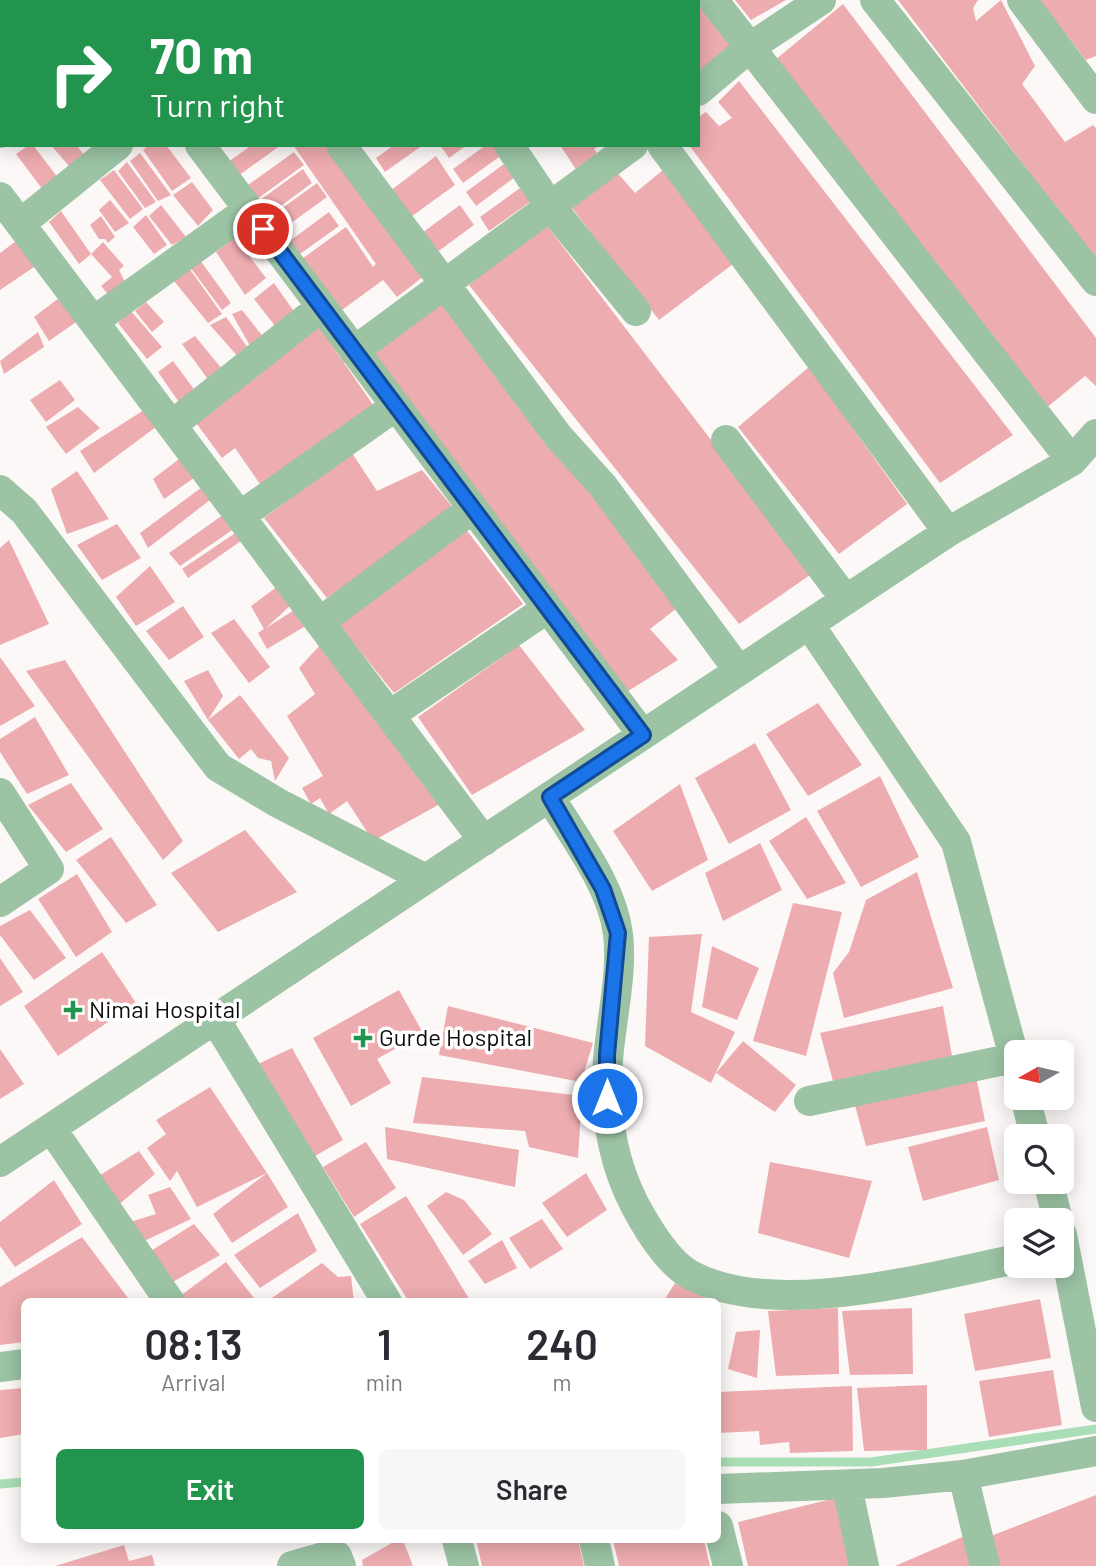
<!DOCTYPE html>
<style>
:root{--surface:#fff;--page:#f7f7f7;--text:#2b2b33;--muted:#7c7c81;--accent:#23944e}
body{margin:0;font-family:Barlow,sans-serif;background:var(--page);color:var(--text);height:100vh;display:flex;flex-direction:column;font-size:26px;white-space:nowrap}
*{box-sizing:border-box;margin:0}
p{font-size:23px;color:var(--muted)}
.icon{flex:none;width:38px;height:38px;fill:none;stroke:currentColor;stroke-width:2;stroke-linecap:round;stroke-linejoin:round}
.map{position:relative;flex:1;overflow:hidden}
.side{position:absolute;left:21px;top:1298px;width:700px;height:245px;display:flex;flex-direction:column;background:var(--surface);border-radius:10px;box-shadow:0 4px 18px #0003}
.side>*{flex:none}
.hud{position:absolute;left:0px;top:0px;width:700px;height:147px;box-shadow:0 4px 18px #0003;background:#23944e;color:#fff;overflow:hidden}
.needle{width:46px;rotate:262deg}
.controls{position:absolute;left:1004px;top:1040px;display:grid;gap:14px}
.controls a{display:grid;place-items:center;width:70px;height:70px;border-radius:10px;background:var(--surface);box-shadow:0 4px 18px #0003;font-size:35px}
.pin{position:absolute;display:grid;place-items:center;width:60px;height:60px;color:#fff;margin:-30px;border:4px solid #fff;border-radius:50%;box-shadow:0 2px 7px #0007}
.me{position:absolute;width:77px;margin:-38px;rotate:0deg;stroke-linejoin:round;filter:drop-shadow(0 0 5px #0008)}
.turn{display:flex;align-items:center;gap:24px;height:147px;padding:0 35px;font-size:32px}
.turn .icon{width:91px;height:91px;stroke-width:2.5}
.turn b{display:block;font-size:49px;line-height:60px}
.eta{display:flex;justify-content:space-evenly;align-items:center;height:119px;text-align:center}
.eta b{font-size:42px;font-weight:600;line-height:49px}
.primary-button{display:flex;gap:14px;margin-top:auto;padding:14px 35px}
.primary-button a{flex:1;height:80px;border-radius:10px;background:var(--accent);color:#fff;font-size:28px;font-weight:600;line-height:80px;text-align:center}
.primary-button a+a{background:var(--page);color:var(--text)}
.map>svg:first-child{display:block}
</style>
<div class="map">
<svg width="1096" height="1566" viewBox="0 0 1096 1566">
<rect width="100%" height="100%" fill="#fdf8f8"/>
<g fill="none" stroke-linecap="round" stroke-linejoin="round">
<path stroke="#aadeb6" stroke-width="9" d="M718,1462h153l225,-33
M0,1484l24,-2"/>
</g>
<path fill="#edacaf" d="M735,0h51l-35,20z
M898,0h80l-5,8 3,13 25,-21 34,66 -13,18 43,58 28,-17 3,3v132z
M1040,0h56v56l-10,4z
M698,2l35,46 -35,23z
M843,4l253,334v48l-11,-10 -40,33 -270,-349z
M739,81l274,354 -73,48 -251,-338h9v-28l8,-5 13,14 13,-8 -14,-16z
M29,145h4l29,38 -16,11 -30,-40z
M51,145h25l12,14 -14,13z
M149,145h17l25,33 -19,13 -29,-41z
M252,145h29l-43,31 -10,-14z
M293,145h36l95,131 -27,21 -14,-17 -41,30 -10,-14 -6,4 -27,-39 47,-34 27,40 3,-3z
M394,145h29l-38,27 -9,-14z
M440,145h27l-18,13z
M486,145h21l3,4 -47,34 -10,-14z
M560,145h40l-6,4 3,4 -20,18z
M294,152l10,13 -47,34 -9,-14z
M140,153l31,42 -13,6 -28,-40z
M436,156l19,29 -47,34 -18,-28z
M512,158l10,14 -46,34 -10,-14z
M127,162l29,40 -11,6 -27,-37z
M303,169l9,14 -46,34 -10,-14z
M114,170l29,39 -13,10 -30,-39z
M615,170l20,23 28,-23 70,94 -74,56 -87,-112z
M192,182l21,28 -15,16 -25,-31z
M317,183l10,14 -47,34 -10,-14z
M527,183l10,14 -48,34 -9,-14z
M110,200l19,23 -14,9 -16,-22z
M161,205l25,32 -14,8 -23,-29z
M460,205l14,20 -53,39 -14,-20z
M61,211l30,43 -12,10 -30,-42z
M329,212l10,14 -46,33 -10,-13z
M146,215l21,30 -13,9 -21,-27z
M101,216l14,21 -7,6 -3,-4h-6l-9,-14z
M544,222l269,351 -74,51 -270,-339z
M23,236l17,27 -40,27v-37z
M235,237l31,41 -21,17 -29,-43z
M103,242l21,24 -5,4 6,12 -11,19 -13,-15 11,-9 -21,-23z
M200,260l31,43 -9,7 -32,-43z
M189,268l33,46 -14,9 -34,-42z
M274,283l26,37 -21,11 -25,-32z
M63,295l16,25 -30,21 -15,-24z
M444,301l233,307 -27,21 28,31 -53,33 -253,-342z
M146,302l18,20 -12,10 -17,-21z
M242,310l26,33 -15,8 -21,-37z
M131,311l31,36 -15,12 -29,-36z
M226,317l22,31 -8,11 -30,-34z
M317,324l59,85 -114,78 -27,-39 -13,10 -28,-38z
M38,332l6,15 -40,27 -4,-13z
M195,336l32,39 -14,11 -31,-42z
M173,361l27,36 -17,11 -25,-36z
M809,367l98,137 -68,50 -101,-127z
M60,380l15,20 -29,22 -16,-22z
M78,407l22,21 -34,26 -20,-27z
M147,408l9,19 -62,46 -14,-22z
M187,453l14,20 -37,26 -11,-20z
M352,453l25,38 45,-21 32,39 -127,89 -63,-80z
M77,471l32,48 -42,15 -16,-45z
M213,479l6,14 -71,55 -8,-15z
M230,510l11,14 -61,42 -11,-13z
M117,524l24,34 -39,22 -25,-35z
M247,525l1,11 -60,42 -6,-9z
M465,528l58,76 -129,89 -56,-69z
M9,540l40,84 -49,21v-97z
M150,566l25,36 -39,24 -20,-29z
M278,586l14,18 -26,24 33,-21 10,17 -42,25 -9,-16 6,-4 -13,-23z
M183,606l21,31 -35,23 -23,-29z
M234,619l36,48 -21,16 -38,-50z
M321,644l119,160 -67,37 -26,-40 -18,13 -9,-16 -9,6 -9,-16 21,-12 -36,-60 28,-22 -16,-26z
M519,645l66,85 -113,65 -54,-78z
M0,657l35,49 -35,20z
M65,660l118,181 -20,19 -137,-189z
M208,670l15,26 -15,24 -24,-39z
M240,695l49,63 -14,23 -4,-20 -13,-3 -7,-9 -12,10 -31,-39z
M818,703l44,62 -54,31 -42,-62z
M35,717l34,58 -42,19 -27,-42v-13z
M755,743l36,67 -62,34 -34,-66z
M880,776l39,81 -58,30 -44,-76z
M71,783l32,46 -37,23 -38,-47z
M680,784l28,76 -56,31 -39,-60z
M806,817l40,66 -39,16 -38,-58z
M245,830l52,62 -79,40 -47,-59z
M111,837l46,68 -31,18 -50,-63z
M760,843l22,47 -59,31 -18,-48z
M917,872l36,116 -109,30 -11,-45 16,-21 17,-52z
M77,874l35,58 -36,25 -38,-58z
M793,903l49,9 -36,144 -53,-15z
M30,910l36,48 -32,22 -34,-45v-9z
M702,934l-11,78 44,20 -24,51 -66,-37 4,-109z
M712,946l47,22 -22,52 -35,-13z
M102,952l34,51 -78,53 -34,-50z
M0,958l23,34 -23,14z
M399,990l24,43 -46,26 14,24 -40,23 -38,-68z
M448,1006l145,37 -12,39 -142,-27z
M943,1006l9,50 -119,25 -13,-48z
M743,1041l53,44 -21,27 -59,-39z
M292,1048l51,92 -28,16 -57,-92z
M0,1049l24,35 -24,15z
M975,1071l10,50 -119,25 -13,-48z
M422,1077l160,19 -4,62 -49,-11 -4,-16 -112,-8z
M210,1087l57,86 -70,34 -20,-36 -7,10 -23,-33 19,-14 -10,-14z
M385,1127l134,23 -4,37 -128,-28z
M987,1127l12,53 -76,21 -15,-54z
M366,1142l30,46 -42,29 -31,-50z
M139,1151l16,23 -38,32 -20,-29z
M770,1162l102,19 -23,77 -91,-25z
M267,1173l21,34 -56,36 -19,-29z
M586,1173l21,37 -40,27 -25,-34z
M54,1180l28,44 -67,43 -15,-21v-24z
M170,1187l21,32 -51,24 -10,-21 26,-8 -8,-19z
M446,1192l18,8 28,34 -29,21 -36,-49z
M406,1196l27,43 38,63h-62l-49,-78z
M298,1213l19,38 -57,37 -26,-33z
M542,1219l21,30 -33,20 -21,-31z
M194,1224l26,31 -49,28 -22,-31z
M82,1237l49,65h-107v40l-24,3v-58z
M502,1240l15,28 -32,16 -17,-23z
M226,1262l31,40h-72l-5,-6z
M322,1263l16,14 13,-1 3,26 -85,-2z
M675,1283l39,19h-51z
M1040,1299l11,59 -76,13 -11,-57z
M838,1308l1,66 -63,2 -8,-65z
M912,1308l1,66 -63,1 -8,-64z
M760,1330l-3,48 -29,-9 8,-37z
M1053,1370l9,55 -73,12 -10,-56z
M927,1385v65l-63,1 -7,-63z
M852,1386l1,65 -63,2 -1,-11 -29,3 -1,-14 -41,2v-41z
M24,1388v46l-24,4v-48z
M1096,1495v71h-96l-9,-30z
M836,1498l15,68h-103l-10,-44z
M967,1535l7,31h-79z
M397,1540h6l10,26h-50l-1,-6z
M476,1540h102l6,26h-102z
M613,1540h91l6,26h-91z
M124,1545l5,16 23,-6 3,11h-100z"/>
<g fill="none" stroke-linecap="round" stroke-linejoin="round">
<path stroke="#9bc3a4" stroke-width="30" d="M90,0l2,2
M412,0l1,2
M550,0l1,2
M713,0l359,461
M875,0l221,281
M1022,0l74,99
M154,2l2,-2
M317,2l2,-2
M698,91l51,-43 72,-48
M0,133l2,-1
M200,145l443,590
M341,145l217,291 45,50 136,185
M509,145l41,61 86,105
M662,145l286,387
M0,197l484,644
M20,224l98,-79
M94,321l154,-111
M354,351l279,-206
M172,425l149,-118
M726,440l120,160
M0,490l24,21 194,256 60,36 148,76
M240,516l156,-110
M320,622l153,-114
M809,624l147,218 61,226
M390,715l158,-107
M0,793l49,76 -49,33
M550,797c24,41 62,88 68,137 6,49 -14,110 -11,163 2,43 13,84 35,121 11,19 28,45 47,56 84,47 238,3 328,-15
M215,1019l172,283
M1025,1097l10,39
M809,1101l205,-43
M51,1128l119,174
M0,1162l948,-630 124,-71 24,-27
M1048,1181l10,39
M1062,1235l34,172
M0,1367l24,-3
M963,1475l22,91
M847,1486l17,80
M718,1489l165,-6 80,-8 133,-24
M718,1526l10,40
M457,1540l7,26
M594,1540l6,26
M292,1566l39,-11 6,1 4,10"/>
</g>
<g fill="none" stroke-linecap="round" stroke-linejoin="round">
<g stroke="#114b97" stroke-width="18">
<path id="route" d="M263,229l380,506 -93,62 53,92 15,44 -11,122v43"/>
</g>
<use href="#route" stroke="#1a73e8" stroke-width="12"/>
</g>
<g fill="#23944e" stroke="#fff" stroke-width="2.5">
<path d="M69.5 999.5h7v7h7v7h-7v7h-7v-7h-7v-7h7z"/>
<path d="M359.5 1027.5h7v7h7v7h-7v7h-7v-7h-7v-7h7z"/>
</g>
<g text-anchor="middle" stroke-width="7" stroke-linejoin="round" paint-order="stroke">
<g font-size="24" fill="#0f0b0b" stroke="#fff" text-anchor="start">
<text x="89" y="1018">Nimai Hospital</text>
<text x="379" y="1046">Gurde Hospital</text>
</g>
</g>
</svg>
<div class="controls">
<a><svg class="needle" viewBox="-14 -14 28 28"><path d="M0-13l5 13h-10z" fill="#e53935"/><path d="M0 13l5-13h-10z" fill="#7c7c81"/></svg></a>
<a><svg class="icon" aria-label="search" viewBox="0 0 24 24"><circle cx="10" cy="10" r="6"/><path d="M15 15l6 6"/></svg></a>
<a><svg class="icon" aria-label="layers" viewBox="0 0 24 24"><path d="M12 4l9 5-9 5-9-5zM3 14l9 5 9-5"/></svg></a>
</div>
<div class="pin" style="left:263px;top:229px;background:#d93025"><svg class="icon" aria-label="arrive" viewBox="0 0 24 24"><path d="M6 21V4h12l-3 4 3 4H6"/></svg></div>
<svg class="me" style="left:607px;top:1098px" viewBox="-20 -20 40 40"><circle r="17" fill="#1a73e8" stroke="#fff" stroke-width="3"/><path d="M0-11L8 9 0 5-8 9z" fill="#fff"/></svg>
<div class="hud">
<div class="turn"><svg class="icon" aria-label="right" viewBox="0 0 24 24"><path d="M7 20v-9h11M14 6l5 5-5 5"/></svg><div><b>70 m</b>Turn right</div></div>
</div>
<section class="side">
<div class="eta">
<div><b>08:13</b><p>Arrival</p></div>
<div><b>1</b><p>min</p></div>
<div><b>240</b><p>m</p></div>
</div>
<div class="primary-button"><a>Exit</a><a>Share</a></div>
</section>
</div>
